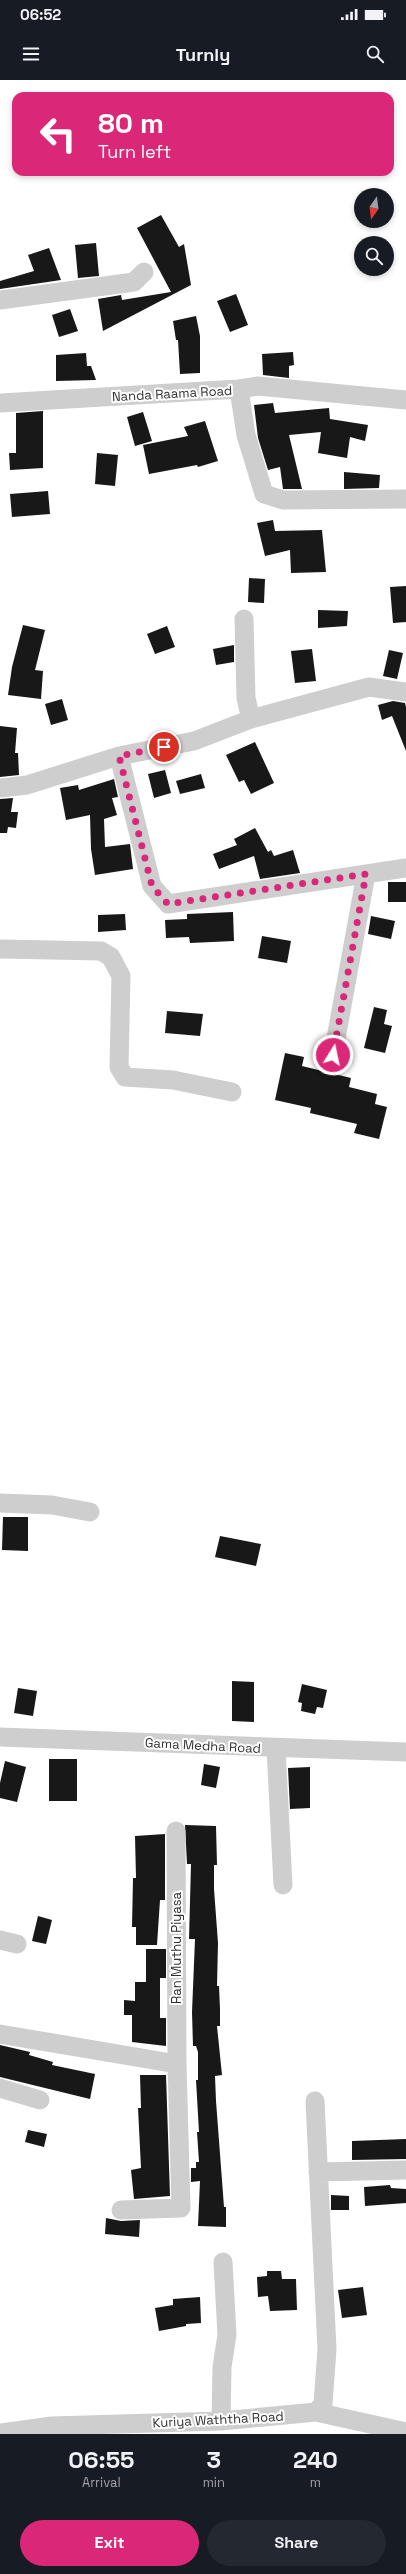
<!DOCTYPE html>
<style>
:root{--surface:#171b24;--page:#242831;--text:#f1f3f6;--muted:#9ea1a6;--accent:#db2777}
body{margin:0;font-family:"Space Grotesk",sans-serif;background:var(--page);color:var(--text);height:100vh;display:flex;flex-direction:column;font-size:15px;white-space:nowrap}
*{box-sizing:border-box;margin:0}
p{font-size:13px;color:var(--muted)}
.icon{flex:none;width:22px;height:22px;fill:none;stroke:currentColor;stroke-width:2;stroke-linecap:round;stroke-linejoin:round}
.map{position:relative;height:2354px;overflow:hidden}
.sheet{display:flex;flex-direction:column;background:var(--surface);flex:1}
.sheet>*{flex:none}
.guide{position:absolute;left:12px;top:12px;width:382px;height:84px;border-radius:12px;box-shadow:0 2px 6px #0003;background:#db2777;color:#fff;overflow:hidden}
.needle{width:26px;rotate:194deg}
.buttons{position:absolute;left:354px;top:108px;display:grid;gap:8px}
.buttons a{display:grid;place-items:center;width:40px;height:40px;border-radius:50%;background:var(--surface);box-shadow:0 2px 6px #0003;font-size:20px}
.pin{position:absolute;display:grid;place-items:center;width:34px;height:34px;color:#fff;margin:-17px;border:2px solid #fff;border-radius:50%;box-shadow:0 1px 4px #0007}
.me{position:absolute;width:44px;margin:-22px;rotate:10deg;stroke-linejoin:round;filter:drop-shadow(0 0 3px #0008)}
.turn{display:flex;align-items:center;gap:14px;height:84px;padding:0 20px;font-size:18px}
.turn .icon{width:52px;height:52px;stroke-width:2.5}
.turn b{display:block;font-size:28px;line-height:34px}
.eta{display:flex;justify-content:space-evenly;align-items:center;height:68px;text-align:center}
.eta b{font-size:24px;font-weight:700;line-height:28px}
.action{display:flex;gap:8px;margin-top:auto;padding:8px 20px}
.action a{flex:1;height:46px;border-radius:24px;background:var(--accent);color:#fff;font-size:16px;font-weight:700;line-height:46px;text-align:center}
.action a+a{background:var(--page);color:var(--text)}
.status{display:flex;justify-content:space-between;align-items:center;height:28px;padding:0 20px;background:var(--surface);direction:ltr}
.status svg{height:11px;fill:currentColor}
header{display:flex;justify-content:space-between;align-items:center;height:52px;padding:0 20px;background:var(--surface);font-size:18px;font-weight:700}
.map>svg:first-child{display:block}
</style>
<div class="status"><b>06:52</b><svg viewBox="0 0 49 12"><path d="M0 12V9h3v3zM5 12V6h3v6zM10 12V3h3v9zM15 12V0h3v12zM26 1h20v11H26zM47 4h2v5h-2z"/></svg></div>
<header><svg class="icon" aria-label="menu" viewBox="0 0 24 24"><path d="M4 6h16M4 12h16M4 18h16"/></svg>Turnly<svg class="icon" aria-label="search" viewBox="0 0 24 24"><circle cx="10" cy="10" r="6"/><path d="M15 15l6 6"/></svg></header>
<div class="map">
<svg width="406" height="2354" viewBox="0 0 406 2354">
<rect width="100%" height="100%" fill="#fff"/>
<path fill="#181818" d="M161,135l18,32 5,-3 7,41 -88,46 -5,-32 23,-4 1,5 49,-8 -34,-64z
M96,163l3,33 -21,2 -3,-33z
M49,168l12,32 -61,9v-8l34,-10 -6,-16z
M236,214l12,31 -18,7 -13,-31z
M70,229l8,22 -19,6 -7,-22z
M196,236l4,20v37l-20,1 -2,-34h-2l-3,-19z
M293,272l1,13 -5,1v12l-26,-3 -1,-21z
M86,273l1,13h4l5,14 -40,1v-26z
M273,323l2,10 54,-5 1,11 38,6 -3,16 -15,-4 -3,21 -29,-5 3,-21 -32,3 13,54h-19l-3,-22 -12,3 -10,-32 -4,-33z
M43,331v57l-33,2 -1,-17h7v-40z
M143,332l9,29 -17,5 -8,-29z
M205,341l13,40 -20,6 -1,-2 -48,9 -6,-29 45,-9 -4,-9z
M97,373l21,2 -3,31 -20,-2z
M344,392l36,3 -1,13 -35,1z
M48,411l2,23 -38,3 -2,-23z
M273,440l2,11 47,-1 4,42 -35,1 -1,-23 -25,6 -8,-33z
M249,498l16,1 -1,24 -16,-1z
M406,506v36l-13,1 -3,-36z
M318,530l30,1 -1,15 -29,2z
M23,545l22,5 -10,40 8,1 -2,28 -33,-4 4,-28z
M167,546l8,21 -20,7 -8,-20z
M234,565v17l-18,3 -3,-16z
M312,569l4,32 -21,2 -4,-32z
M389,570l14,3 -6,26 -14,-3z
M62,619l6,21 -17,5 -6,-21z
M393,621l12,2 1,4v44l-14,-35 -10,4 -4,-15z
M0,646l17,2 -2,25h3l1,22 -19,2z
M255,662l19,41 -23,11 -7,-14 -5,2 -13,-27z
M165,690l6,23 -17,5 -6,-24z
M201,694l4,14 -25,6 -4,-13z
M114,699l4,18 -6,1 5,17 -13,4 1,28 25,-3 3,25 -38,6 -4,-26 -1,-34 -24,5 -6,-32 18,-3 1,5z
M13,718l-2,14h7l-2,16 -8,-1 -1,6h-7v-34z
M255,748l13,24 3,-2 3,6 19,-6 7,23 -40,6 -6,-23 -35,13 -6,-15 24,-9 -3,-6z
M388,802h18v20h-18z
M233,832l1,29 -44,2 -1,-6 -23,1 -1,-18 22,-1v-5z
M125,834l1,16 -28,2v-17z
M371,836l24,5 -4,18 -23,-5z
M262,856l29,5 -4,22 -29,-5z
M374,927l13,3 -3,14 8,2 -7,27 -21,-5z
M167,931l36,3 -3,22 -35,-3z
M285,973l19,4 -2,9 49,12 -2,9 28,7 -2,10 12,3 -8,32 -25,-6 3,-9 -47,-11 1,-5 -36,-8z
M3,1437h25v34l-26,-1z
M220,1456l41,8 -5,22 -41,-9z
M232,1601l22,1v40l-22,-1z
M302,1604l25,6 -4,18 -6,-1 -2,7 -14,-3 1,-8 -4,-1z
M18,1608l19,3 -4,25 -19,-3z
M49,1679h28v42h-28z
M5,1681l21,6 -9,35 -17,-4v-15z
M204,1684l16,3 -4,21 -15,-3z
M310,1687v41l-20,1 -2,-41z
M185,1745l31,1 1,39h-3v24l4,54 -1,43h2l1,23v17h-3l5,49 -7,1 1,25 8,106h2v20l-28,-1 2,-45 -9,1v-14h5v-6h3l-2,-30h2l-3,-52h2v-28l-2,-6h-3l-1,-34 3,-73h-6l2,-75h-4z
M165,1754v66h-5l-3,45h-21v-18h-4l1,-49h3l-1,-42z
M38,1836l14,4 -6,24 -14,-3z
M146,1869h20v29h-6v40h6v28l-34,-4v-27h-8v-15l11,1v-19h11z
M0,1965l30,7 -1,3 24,7 -1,3 43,9 -5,25 -90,-22z
M140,1995h26l4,121 -36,3 -3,-29 10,-2 -3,-60h3z
M28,2050l19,4 -3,13 -19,-5z
M406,2059v20l-54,1v-19z
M390,2105l1,3 15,1v14l-41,3 -1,-19z
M331,2115l18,1v14h-18z
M106,2138l15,3 19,-1 -1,17 -34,-3z
M267,2191h14l1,8h14l1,31 -27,1 -2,-15 -10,1 -1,-20 10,-1z
M363,2207l4,28 -25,3 -4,-28z
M200,2217l1,26 -15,1v2l-27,5 -4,-23 18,-3v-6z"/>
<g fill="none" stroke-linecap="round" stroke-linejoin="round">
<path stroke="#cecece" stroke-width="19" d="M0,220l134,-18 10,-10
M239,309l19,-3 148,14
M0,323l239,-14 7,46 18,59 19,6 123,-1
M244,539l2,79 5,21
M119,676l33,130 16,18 238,-36
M0,708l27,-3 92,-29 75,-15 57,-22 118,-32 37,5
M0,869l101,2 10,6 10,19 -2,91 6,10 48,3 59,12
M333,975l33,-181
M0,1423l52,2 38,7
M0,1657l406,15
M276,1668l7,137
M0,1860l17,4
M0,1954l177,30
M0,2008l40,12
M315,2021l12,248 -4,55 -7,8
M318,2092l88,-2
M121,2130l60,-2 -4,-144 -1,-233
M221,2341l1,-54 5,-32 -4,-73
M0,2353l52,-7 169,-5 95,-9 90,20"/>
</g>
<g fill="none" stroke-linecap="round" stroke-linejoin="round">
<path stroke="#db2777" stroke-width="7" stroke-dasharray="0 12.6" d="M164,667l-45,9 33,130 16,18 198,-30 -33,181"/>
</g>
<g text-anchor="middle" stroke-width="4" stroke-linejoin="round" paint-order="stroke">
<g font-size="13" fill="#313131" stroke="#fff">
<text transform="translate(172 313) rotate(-3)" y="5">Nanda Raama Road</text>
<text transform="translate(203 1665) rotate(3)" y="5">Gama Medha Road</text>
<text transform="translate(176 1868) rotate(-90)" y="5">Ran Muthu Piyasa</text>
<text transform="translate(218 2339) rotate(-3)" y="5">Kuriya Waththa Road</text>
</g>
</g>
</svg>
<div class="buttons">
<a><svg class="needle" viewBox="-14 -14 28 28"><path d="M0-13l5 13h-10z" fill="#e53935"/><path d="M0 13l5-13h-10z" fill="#9ea1a6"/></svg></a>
<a><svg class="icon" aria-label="search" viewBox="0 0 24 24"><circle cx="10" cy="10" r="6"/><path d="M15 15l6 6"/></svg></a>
</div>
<div class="pin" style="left:164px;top:667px;background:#d93025"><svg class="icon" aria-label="arrive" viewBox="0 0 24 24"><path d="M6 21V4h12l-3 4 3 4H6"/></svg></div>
<svg class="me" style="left:333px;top:975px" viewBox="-20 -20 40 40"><circle r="17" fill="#db2777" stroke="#fff" stroke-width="3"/><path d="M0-11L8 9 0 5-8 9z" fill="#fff"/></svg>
<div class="guide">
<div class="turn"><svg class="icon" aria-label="left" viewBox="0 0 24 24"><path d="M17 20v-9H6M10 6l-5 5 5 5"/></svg><div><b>80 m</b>Turn left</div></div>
</div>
</div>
<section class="sheet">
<div class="eta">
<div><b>06:55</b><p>Arrival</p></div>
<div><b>3</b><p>min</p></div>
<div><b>240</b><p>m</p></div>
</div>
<div class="action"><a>Exit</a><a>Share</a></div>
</section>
